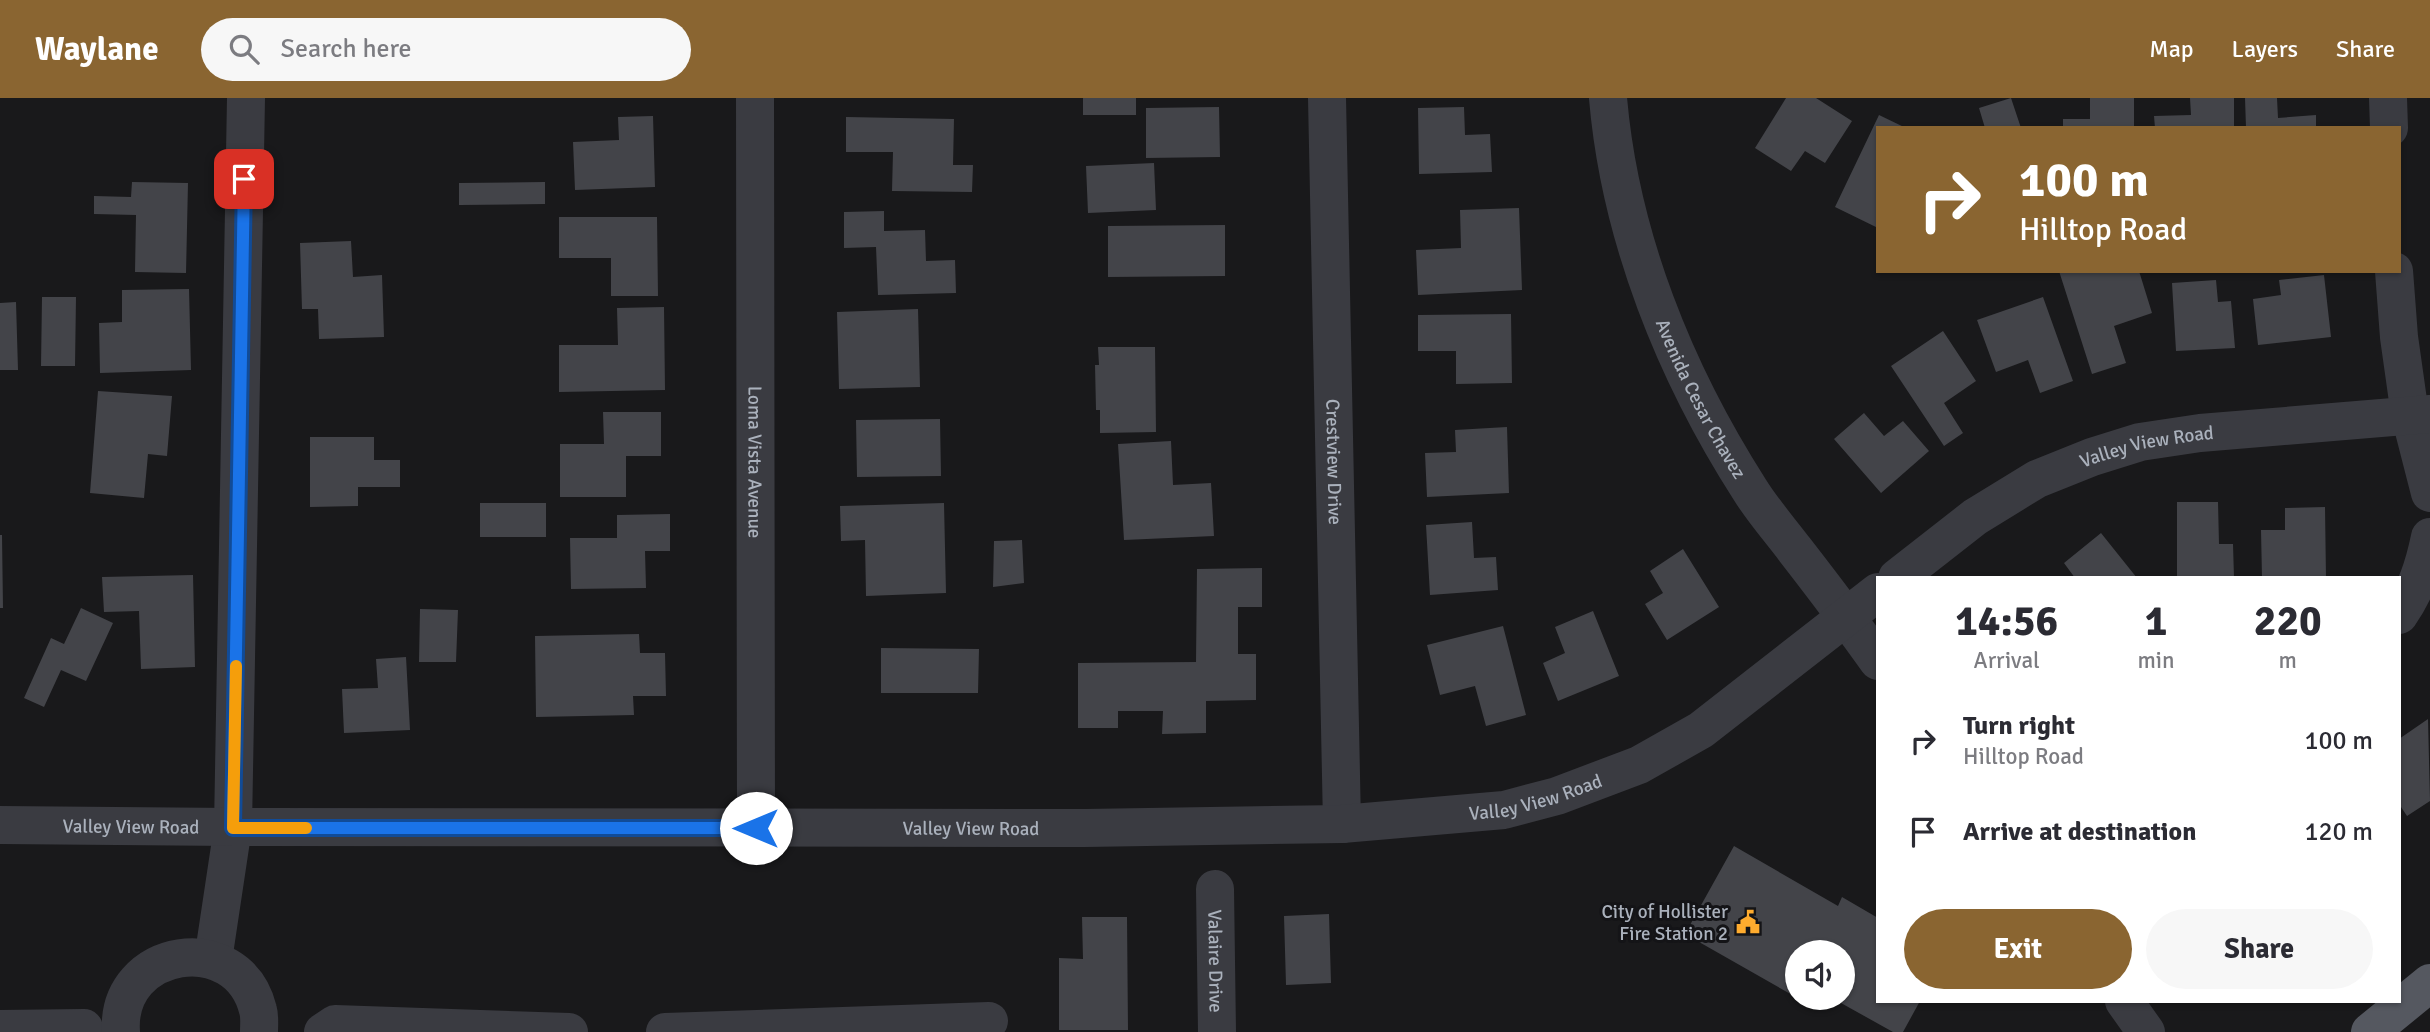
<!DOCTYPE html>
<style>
:root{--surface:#fff;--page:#f7f7f7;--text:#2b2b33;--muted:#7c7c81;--accent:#8a6531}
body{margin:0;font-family:Signika,sans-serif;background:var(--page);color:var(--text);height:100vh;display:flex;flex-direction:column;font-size:26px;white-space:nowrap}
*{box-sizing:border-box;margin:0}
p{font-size:23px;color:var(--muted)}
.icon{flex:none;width:38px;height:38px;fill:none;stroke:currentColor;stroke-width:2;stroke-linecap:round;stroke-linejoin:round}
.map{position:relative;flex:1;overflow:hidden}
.side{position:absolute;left:1876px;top:478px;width:525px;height:427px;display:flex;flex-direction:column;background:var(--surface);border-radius:0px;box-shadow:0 2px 5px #0004}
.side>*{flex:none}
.hud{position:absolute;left:1876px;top:28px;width:525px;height:147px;border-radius:0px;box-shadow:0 2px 5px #0004;background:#8a6531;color:#fff;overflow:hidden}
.buttons{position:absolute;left:1785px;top:842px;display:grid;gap:14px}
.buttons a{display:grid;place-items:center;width:70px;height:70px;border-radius:50%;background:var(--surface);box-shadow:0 2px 5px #0004;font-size:35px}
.pin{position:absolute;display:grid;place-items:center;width:60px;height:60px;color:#fff;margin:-30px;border-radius:14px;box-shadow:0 4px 10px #0006}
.me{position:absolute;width:77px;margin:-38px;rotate:270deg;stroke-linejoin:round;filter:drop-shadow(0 0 5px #0008)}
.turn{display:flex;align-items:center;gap:24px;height:147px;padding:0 28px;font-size:32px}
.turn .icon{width:91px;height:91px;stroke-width:2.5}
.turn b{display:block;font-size:49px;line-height:60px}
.eta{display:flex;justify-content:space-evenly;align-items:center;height:119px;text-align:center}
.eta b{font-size:42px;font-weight:700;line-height:49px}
.button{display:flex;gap:14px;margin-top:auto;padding:14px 28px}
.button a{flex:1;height:80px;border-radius:42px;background:var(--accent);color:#fff;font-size:28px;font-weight:700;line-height:80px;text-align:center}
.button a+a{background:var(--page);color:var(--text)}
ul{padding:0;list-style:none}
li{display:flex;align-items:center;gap:21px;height:91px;padding:0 28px}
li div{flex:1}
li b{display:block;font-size:26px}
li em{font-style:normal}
header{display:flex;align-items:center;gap:42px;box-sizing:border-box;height:98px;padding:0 35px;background:var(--accent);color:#fff}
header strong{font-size:33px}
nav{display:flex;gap:38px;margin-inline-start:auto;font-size:24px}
.search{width:490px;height:63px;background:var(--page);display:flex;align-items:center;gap:18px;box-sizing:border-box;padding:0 24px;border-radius:38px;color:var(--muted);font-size:26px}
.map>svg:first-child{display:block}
</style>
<header>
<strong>Waylane</strong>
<div class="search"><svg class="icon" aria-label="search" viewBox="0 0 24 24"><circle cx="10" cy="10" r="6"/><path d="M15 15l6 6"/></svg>Search here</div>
<nav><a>Map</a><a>Layers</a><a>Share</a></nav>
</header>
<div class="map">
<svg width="2430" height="934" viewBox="0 0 2430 934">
<rect width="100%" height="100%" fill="#19191b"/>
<path fill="#434449" d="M1083,0h53v17h-53z
M1786,0h30l36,23 -27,42 -20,-12 -14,20 -36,-23z
M2011,0l10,30h-36l-6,-20z
M2090,0h44v30h-71v-9h27z
M2190,0h44v30h-79l-1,-12 37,-1z
M2245,0h32l1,20 38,-3v13h-70z
M1219,9l1,50 -74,1v-50z
M1464,9l1,28 25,-1 2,38 -73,2 -1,-66z
M1879,17l27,13h-28v100l-43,-21z
M653,18l2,71 -80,3 -2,-48 46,-2 -1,-23z
M846,19l108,2 -1,46h20l-1,27 -80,-1 1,-39h-47z
M1154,65l2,47 -68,3 -2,-47z
M132,84l56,1 -2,90 -51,-1 1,-57 -42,-1v-18l37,1z
M545,84v22l-86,1v-22z
M1519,110l3,82 -104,5 -2,-45 45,-2 -1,-38z
M884,113v20l41,-1 1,31 29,-1 1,33 -78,2 -2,-48 -32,1v-36z
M559,119h98l1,79h-47v-38h-52z
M1225,127v51l-117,1v-51z
M351,143l2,36 29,-2 2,62 -65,2 -1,-30h-16l-2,-66z
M2059,173h80l13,42 -38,13 12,37 -34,11z
M2324,177l7,62 -73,8 -5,-46 28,-4 -2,-15z
M2216,182l2,22 13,-1 4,47 -59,3 -4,-68z
M189,191l2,81 -91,3 -1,-50 23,-1v-32z
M42,199h34l-1,69h-34z
M2043,199l30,84 -33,12 -12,-33 -32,12 -19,-52z
M16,204l2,68h-18v-67z
M664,209l1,83 -106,2v-47h59l-1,-37z
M918,211l2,78 -81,2 -2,-77z
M1511,216l1,69 -56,1v-33h-38v-36z
M1943,233l33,50 -32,22 19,30 -19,13 -53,-80z
M1098,249h57l1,85 -56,1v-23h-4l-1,-45h4z
M98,293l74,5 -5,60 -19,-2 -4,44 -54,-5z
M603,314h58v44h-35v41h-66v-53h44z
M1864,315l20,23 19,-15 26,30 -48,42 -47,-54z
M940,321l1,57 -84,1 -1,-57z
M1507,329l2,66 -82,4 -2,-44 31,-1 -1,-22z
M310,339h64v23h26v27h-42v19l-48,1z
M1171,343l2,44 38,-2 3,53 -90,4 -6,-96z
M2177,404h41l1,42h14l1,34h-57z
M480,405h66v34h-66z
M944,405l2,90 -80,3 -1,-56 -24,1 -1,-35z
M2325,409l1,71h-64l-1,-48h24v-22z
M670,416v37h-25l1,37 -75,1 -1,-51h47v-23z
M1472,424l2,36 22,-1 2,33 -68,5 -4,-70z
M2101,435l36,45h-62l-11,-15z
M0,437h2l1,73h-3z
M1022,442l2,43 -31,4 1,-46z
M1683,451l36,58 -52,33 -22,-36 18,-11 -13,-22z
M1262,470v39h-24v47h18v46l-50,1v32l-44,1 1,-23h-45v17h-40v-65l118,-1 1,-93z
M193,477l2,92 -54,2 -2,-58 -35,1 -2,-35z
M81,510l32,15 -27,58 -25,-11 -17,37 -20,-9 27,-60 13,6z
M420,511l38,1 -2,52h-37z
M1593,513l26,65 -61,25 -15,-38 22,-10 -10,-26z
M1503,528l23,89 -40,11 -11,-40 -35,9 -13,-50z
M639,536l1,19h25l1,43h-33l1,19 -98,2 -1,-81z
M881,550l98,1 -1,44h-97z
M406,559l4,73 -66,3 -2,-44 36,-1 -2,-29z
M2428,621l2,82 -23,15 -8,-12v-65z
M1734,748l104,60 4,-9 36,21v83h42l-17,31h-10l-61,-34h11v-46h-46v39l-3,5 -109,-62z
M1329,816l2,69 -45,2 -2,-69z
M1082,819h45l1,113h-69v-72l24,1z"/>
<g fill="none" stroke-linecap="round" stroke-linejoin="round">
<g stroke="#3a3b41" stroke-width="38">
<path id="s1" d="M755,0l1,730"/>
<path id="s2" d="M1327,0l15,726"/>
<path d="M2388,0l1,30"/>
<path d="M2394,173l5,66 11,78 20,78"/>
<path d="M2399,517c17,-24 25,-49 31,-78"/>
<path id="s3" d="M1215,791l2,143"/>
<path d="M213,862l20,-133 13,-729"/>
<path d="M0,931l84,-1"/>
<path d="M121,934c-6,-85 117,-104 137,-22 2,7 1,15 1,22"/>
<path d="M323,934l12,-8 234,8"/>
<path d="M665,934l324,-11"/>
</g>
<g stroke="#3a3b41" stroke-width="38">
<path id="s4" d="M1608,0c12,139 67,275 142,392 13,21 30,40 45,60 28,36 56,73 83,111"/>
<path id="s5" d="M1897,480l78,-61 62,-38 55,-22 48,-15 60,-9 230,-19"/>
<path id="s6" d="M0,727l233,2 852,1 257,-4 162,-14 53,-14 82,-31 62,-35 177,-138"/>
<path d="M2124,903l22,31"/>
</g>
<path stroke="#555860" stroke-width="38" d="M2370,934l60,-49"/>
</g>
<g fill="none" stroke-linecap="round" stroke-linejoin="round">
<g stroke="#114b97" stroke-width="18">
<path id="route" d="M244,81l-11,649h523"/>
</g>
<use href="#route" stroke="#1a73e8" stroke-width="12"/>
<path stroke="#f59e0b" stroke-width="12" d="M236,568l-3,162h73"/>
</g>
<defs>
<g id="civic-bare" transform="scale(1.89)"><path d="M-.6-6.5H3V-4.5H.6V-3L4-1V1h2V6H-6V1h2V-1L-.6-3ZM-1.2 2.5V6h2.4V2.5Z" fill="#ffac2e" stroke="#141417" stroke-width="2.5" paint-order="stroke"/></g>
</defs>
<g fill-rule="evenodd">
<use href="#civic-bare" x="1748" y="824"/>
</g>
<g text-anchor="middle" stroke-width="6" stroke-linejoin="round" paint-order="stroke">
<g font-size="19" fill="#aab1bc" stroke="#141417">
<text dy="7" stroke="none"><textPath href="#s4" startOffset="317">Avenida Cesar Chavez</textPath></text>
<text dy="7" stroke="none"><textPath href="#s5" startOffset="287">Valley View Road</textPath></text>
<text dy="7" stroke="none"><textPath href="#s2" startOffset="364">Crestview Drive</textPath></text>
<text dy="7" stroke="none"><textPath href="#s1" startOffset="364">Loma Vista Avenue</textPath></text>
<text dy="7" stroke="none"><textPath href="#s6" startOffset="1538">Valley View Road</textPath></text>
<text dy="7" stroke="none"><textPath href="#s6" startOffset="131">Valley View Road</textPath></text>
<text dy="7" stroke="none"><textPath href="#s6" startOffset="971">Valley View Road</textPath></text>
<text dy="7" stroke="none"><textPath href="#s3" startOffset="72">Valaire Drive</textPath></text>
</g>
<g font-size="19" fill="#aab1bc" stroke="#141417" text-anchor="end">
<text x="1728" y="820">City of Hollister<tspan x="1728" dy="22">Fire Station 2</tspan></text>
</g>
</g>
</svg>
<div class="buttons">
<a><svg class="icon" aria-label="sound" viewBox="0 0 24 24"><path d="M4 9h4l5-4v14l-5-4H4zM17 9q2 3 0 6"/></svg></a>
</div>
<div class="pin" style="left:244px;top:81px;background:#d93025"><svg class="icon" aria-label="arrive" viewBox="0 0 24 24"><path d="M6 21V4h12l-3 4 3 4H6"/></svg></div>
<svg class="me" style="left:756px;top:730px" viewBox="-20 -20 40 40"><circle r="19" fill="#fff"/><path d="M0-13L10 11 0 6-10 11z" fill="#1a73e8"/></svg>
<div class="hud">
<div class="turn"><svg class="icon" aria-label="right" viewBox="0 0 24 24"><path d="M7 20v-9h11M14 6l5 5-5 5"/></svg><div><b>100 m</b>Hilltop Road</div></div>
</div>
<section class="side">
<div class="eta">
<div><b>14:56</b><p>Arrival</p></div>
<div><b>1</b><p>min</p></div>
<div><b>220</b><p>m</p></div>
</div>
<ul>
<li><svg class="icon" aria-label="right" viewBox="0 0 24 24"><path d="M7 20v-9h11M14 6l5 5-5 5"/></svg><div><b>Turn right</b><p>Hilltop Road</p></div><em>100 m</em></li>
<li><svg class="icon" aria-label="arrive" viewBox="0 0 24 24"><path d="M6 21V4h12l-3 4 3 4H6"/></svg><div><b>Arrive at destination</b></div><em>120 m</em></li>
</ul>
<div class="button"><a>Exit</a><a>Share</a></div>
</section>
</div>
